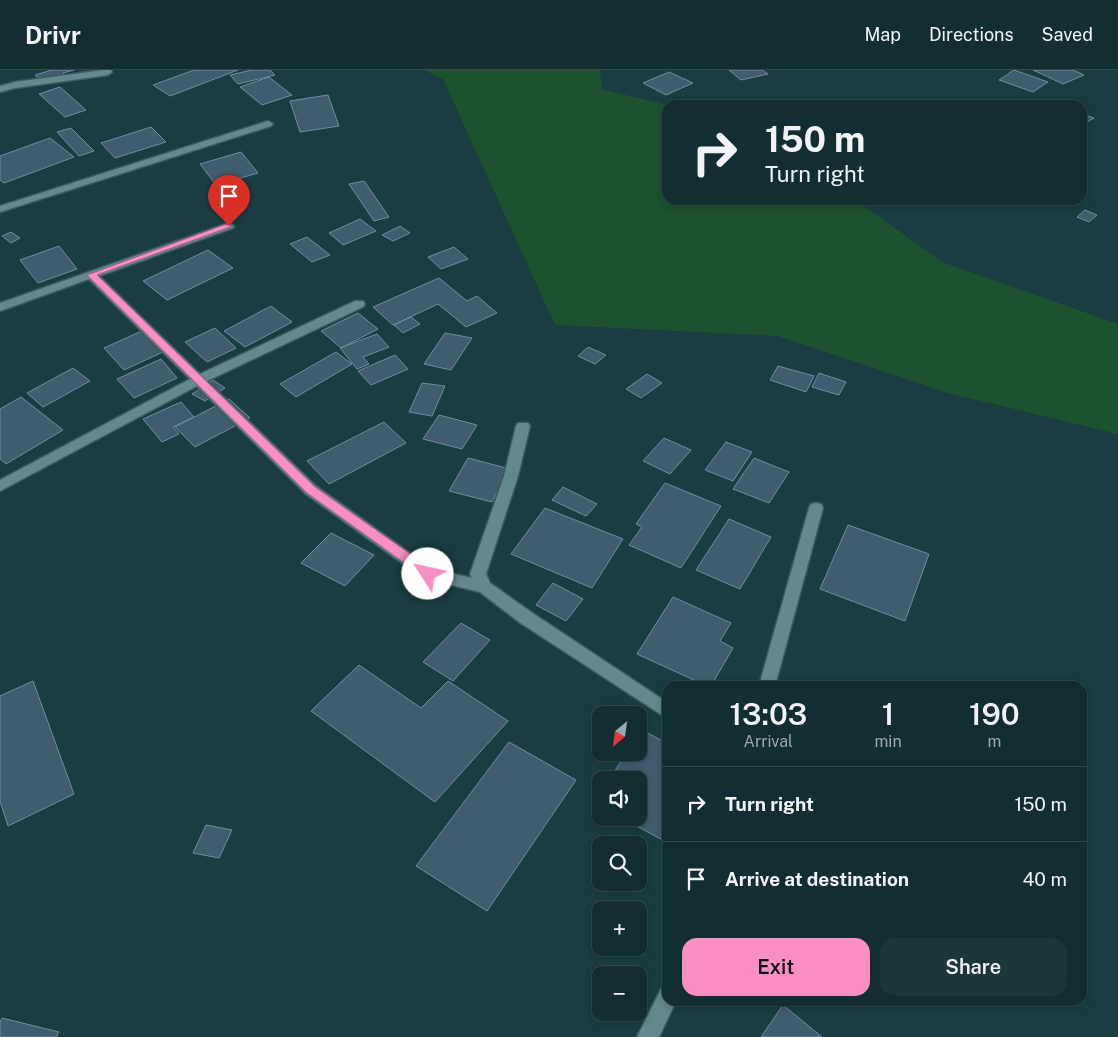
<!DOCTYPE html>
<meta charset="utf-8">
<style>
:root{--surface:#132e32;--page:#1c363a;--text:#f1f3f6;--muted:#9da8ac;--line:#324a4d;--accent:#fa8fc6}
body{margin:0;font-family:"Public Sans",sans-serif;background:var(--page);color:var(--text);height:100vh;display:flex;flex-direction:column;font-size:19px;white-space:nowrap}
*{box-sizing:border-box;margin:0}
p{font-size:16px;color:var(--muted)}
.icon{flex:none;width:28px;height:28px;fill:none;stroke:currentColor;stroke-width:2;stroke-linecap:round;stroke-linejoin:round}
.map{position:relative;flex:1;overflow:hidden}
.side{position:absolute;left:662px;top:611px;width:425px;height:325px;display:flex;flex-direction:column;background:var(--surface);border-radius:15px;box-shadow:0 2px 8px #0003,0 0 0 1px var(--line)}
.side>*{flex:none}
.hud{position:absolute;left:662px;top:30px;width:425px;height:105px;border-radius:15px;box-shadow:0 2px 8px #0003,0 0 0 1px var(--line);background:#132e32;color:var(--text);overflow:hidden}
.needle{width:32px;rotate:209deg}
.tools{position:absolute;left:592px;top:636px;display:grid;gap:10px}
.tools a{display:grid;place-items:center;width:55px;height:55px;border-radius:10px;background:var(--surface);box-shadow:0 2px 8px #0003,0 0 0 1px var(--line);font-size:25px}
.pin{position:absolute;display:grid;place-items:center;width:42px;height:42px;color:#fff;margin:-51px -21px;border-radius:50% 50% 50% 0;rotate:-45deg;box-shadow:0 0 5px #0007}
.pin .icon{rotate:45deg}
.me{position:absolute;width:55px;margin:-28px;rotate:305deg;stroke-linejoin:round;filter:drop-shadow(0 0 4px #0008)}
.turn{display:flex;align-items:center;gap:18px;height:105px;padding:0 20px;font-size:22px}
.turn .icon{width:65px;height:65px;stroke-width:2.5}
.turn b{display:block;font-size:35px;line-height:42px}
.eta{display:flex;justify-content:space-evenly;align-items:center;height:85px;text-align:center}
.eta b{font-size:30px;font-weight:600;line-height:35px}
.button{display:flex;gap:10px;margin-top:auto;padding:10px 20px}
.button a{flex:1;height:58px;border-radius:15px;background:var(--accent);color:#111;font-size:20px;font-weight:600;line-height:58px;text-align:center}
.button a+a{background:var(--page);color:var(--text)}
ul{padding:0;list-style:none}
li{display:flex;align-items:center;gap:15px;height:75px;padding:0 20px;border-top:1px solid var(--line)}
li div{flex:1}
li b{display:block;font-size:19px}
li em{font-style:normal}
header{display:flex;align-items:center;gap:30px;box-sizing:border-box;height:70px;padding:0 25px;background:var(--surface);border-bottom:1px solid var(--line)}
header strong{font-size:24px}
nav{display:flex;gap:28px;margin-inline-start:auto;font-size:18px}
.map>svg:first-child{display:block}
</style>
<header>
<strong>Drivr</strong>
<nav><a>Map</a><a>Directions</a><a>Saved</a></nav>
</header>
<div class="map">
<svg width="1118" height="967" viewBox="0 0 1118 967">
<rect width="100%" height="100%" fill="#193d42"/>
<path fill="#1c522e" d="M424,0h176l2,19 65,16 1,95h188l86,62 176,62v110l-170,-41 -170,-57 -223,-11 -112,-246z"/>
<path fill="#415c6d" stroke="#718d9f" d="M52,0h22l-11,3 4,3 -21,8 -11,-9z
M194,0h44l-68,26 -17,-11z
M252,0h18l5,5 -37,9 -8,-9z
M729,0h33l6,4 -27,6z
M1014,0l34,12 -15,10 -34,-12z
M1033,0h40l11,5 -21,9z
M669,2l24,11 -27,12 -23,-12z
M269,7l23,18 -30,10 -22,-18z
M60,17l26,23 -21,7 -26,-23z
M328,25l11,31 -39,6 -10,-31z
M1082,44l12,4 -12,7z
M151,57l15,15 -51,16 -14,-15z
M71,58l23,23 -15,5 -22,-24z
M50,68l24,19 -70,26 -4,-3v-24z
M241,82l17,21 -42,12 -16,-21z
M364,111l25,36 -15,4 -25,-37z
M1085,140l12,5 -8,7 -12,-5z
M360,149l16,12 -33,14 -14,-12z
M400,156l10,7 -17,8 -11,-6z
M11,162l9,6 -9,5 -9,-7z
M307,167l23,18 -18,7 -22,-18z
M59,176l18,23 -39,14 -18,-23z
M454,177l14,12 -27,10 -13,-12z
M208,180l25,18 -66,32 -24,-19z
M439,208l28,23 10,-5 20,17 -31,14 -28,-23 -45,21 -20,-18z
M271,236l21,16 -47,25 -21,-16z
M358,243l20,16 -37,19 -20,-17z
M411,247l9,7 -17,9 -9,-8z
M215,258l21,20 -29,14 -22,-20z
M144,260l21,21 -41,19 -20,-22z
M445,263l27,5 -21,32 -27,-6z
M377,264l12,13 -26,10 6,7 -12,5 -17,-21z
M588,277l18,8 -11,9 -17,-8z
M336,282l16,12 -56,33 -16,-13z
M395,285l13,14 -37,16 -13,-14z
M161,289l16,19 -43,20 -17,-19z
M778,296l36,10 -8,16 -36,-12z
M73,298l17,13 -47,26 -16,-14z
M819,303l27,9 -7,13 -27,-8z
M647,304l15,9 -21,15 -15,-9z
M213,310l12,8 -20,13 -13,-7z
M422,313l23,3 -13,30 -23,-4z
M21,327l42,33 -57,34 -6,-5v-50z
M229,329l21,19 -55,29 -20,-20z
M181,332l13,15 -21,10 6,7 -17,8 -19,-23z
M439,345l38,10 -15,24 -39,-10z
M384,352l22,21 -77,41 -22,-23z
M664,368l27,12 -21,24 -27,-13z
M726,372l26,10 -19,29 -28,-11z
M468,388l42,11 -18,33 -43,-11z
M754,388l35,14 -20,31 -36,-14z
M665,413l56,23 -40,62 -52,-23 13,-18 -6,-3z
M563,417l34,17 -11,12 -34,-16z
M545,438l78,31 -31,49 -81,-34z
M729,449l42,18 -31,52 -44,-19z
M848,455l81,29 -24,67 -85,-32z
M331,463l43,22 -29,31 -44,-23z
M553,513l30,16 -17,22 -30,-16z
M673,527l58,26 -11,18 13,7 -22,38h-4l-70,-32z
M461,553l29,17 -37,41 -30,-19z
M359,595l62,43 27,-27 60,40 -73,81 -124,-91z
M33,611l41,113 -66,32 -8,-25v-105z
M642,660l26,14v99l-46,-25h17v-38h-30l18,-28h12v-17z
M509,672l67,38 -89,131 -71,-45z
M206,755l26,5 -13,28 -26,-5z
M783,935l39,32h-61z
M2,948l57,14 -3,5h-56v-14z"/>
<g fill="none" stroke-linecap="round" stroke-linejoin="round">
<g stroke="#3c5b5f" stroke-width="3">
<path id="minor" d="M103,0h8l1,2 -4,3 -93,13 -15,4v-6l15,-4z
M268,51l5,3 -2,2 -271,86v-6z
M229,153l5,3 -1,2 -134,48 101,98 155,-73h8l2,3 -2,3 -156,74 109,105 116,83 40,9 -2,-4 34,-98 12,-50 2,-3h10l2,3 -12,50 -32,98 4,9 41,29 137,91v16l-149,-97 -39,-30 -57,-14 -117,-84 -109,-108 -197,105v-11l190,-101 -101,-100 -89,32v-8z
M816,433l5,1 2,4 -48,178h-16l50,-178 2,-4z
M668,916v15h8l-17,36h-22l24,-48z"/>
</g>
<use href="#minor" fill="#63888e" fill-rule="evenodd"/>
</g>
<path fill="#fa8fc6" stroke="#a25d81" d="M226,154l7,2 -136,49 218,212 118,83 1,4 -1,3h-9l-117,-84 -220,-218z"/>
</svg>
<div class="tools">
<a><svg class="needle" viewBox="-14 -14 28 28"><path d="M0-13l5 13h-10z" fill="#e53935"/><path d="M0 13l5-13h-10z" fill="#9da8ac"/></svg></a>
<a><svg class="icon" aria-label="sound" viewBox="0 0 24 24"><path d="M4 9h4l5-4v14l-5-4H4zM17 9q2 3 0 6"/></svg></a>
<a><svg class="icon" aria-label="search" viewBox="0 0 24 24"><circle cx="10" cy="10" r="6"/><path d="M15 15l6 6"/></svg></a>
<a>+</a>
<a>−</a>
</div>
<div class="pin" style="left:229px;top:156px;background:#d93025"><svg class="icon" aria-label="arrive" viewBox="0 0 24 24"><path d="M6 21V4h12l-3 4 3 4H6"/></svg></div>
<svg class="me" style="left:428px;top:504px" viewBox="-20 -20 40 40"><circle r="19" fill="#fff"/><path d="M0-13L10 11 0 6-10 11z" fill="#fa8fc6"/></svg>
<div class="hud">
<div class="turn"><svg class="icon" aria-label="right" viewBox="0 0 24 24"><path d="M7 20v-9h11M14 6l5 5-5 5"/></svg><div><b>150 m</b>Turn right</div></div>
</div>
<section class="side">
<div class="eta">
<div><b>13:03</b><p>Arrival</p></div>
<div><b>1</b><p>min</p></div>
<div><b>190</b><p>m</p></div>
</div>
<ul>
<li><svg class="icon" aria-label="right" viewBox="0 0 24 24"><path d="M7 20v-9h11M14 6l5 5-5 5"/></svg><div><b>Turn right</b></div><em>150 m</em></li>
<li><svg class="icon" aria-label="arrive" viewBox="0 0 24 24"><path d="M6 21V4h12l-3 4 3 4H6"/></svg><div><b>Arrive at destination</b></div><em>40 m</em></li>
</ul>
<div class="button"><a>Exit</a><a>Share</a></div>
</section>
</div>
